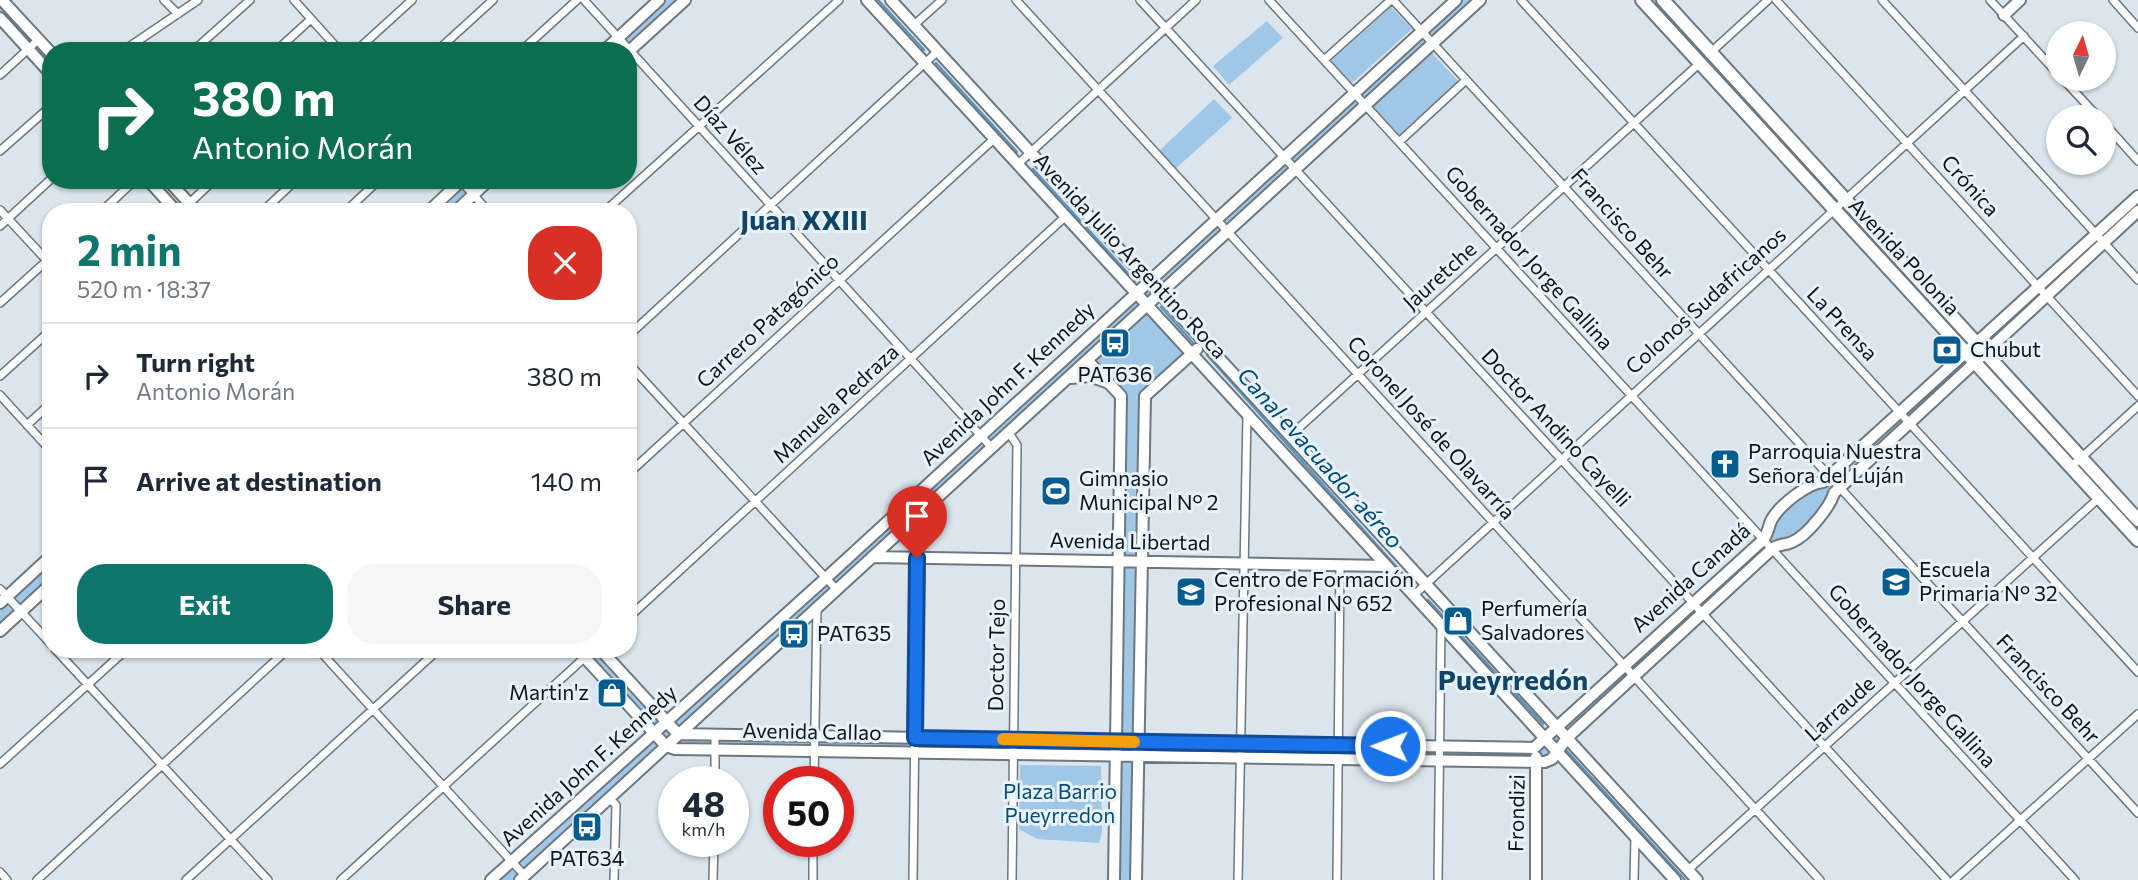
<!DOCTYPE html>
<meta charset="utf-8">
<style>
:root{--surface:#fff;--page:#f6f6f7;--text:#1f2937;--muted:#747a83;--line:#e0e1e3;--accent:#0f766e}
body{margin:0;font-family:Commissioner,sans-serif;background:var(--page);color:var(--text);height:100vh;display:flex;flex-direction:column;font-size:26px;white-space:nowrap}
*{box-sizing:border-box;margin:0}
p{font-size:23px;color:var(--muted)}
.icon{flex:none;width:38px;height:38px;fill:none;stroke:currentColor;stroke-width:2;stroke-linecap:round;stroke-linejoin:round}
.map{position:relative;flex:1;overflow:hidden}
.sheet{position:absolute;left:42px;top:203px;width:595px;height:455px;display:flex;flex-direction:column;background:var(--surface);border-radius:28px;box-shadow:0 2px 5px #0004}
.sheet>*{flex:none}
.banner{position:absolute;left:42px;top:42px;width:595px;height:147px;border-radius:28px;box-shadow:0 2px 5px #0004;background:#0b6e4f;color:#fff;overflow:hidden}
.needle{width:46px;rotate:5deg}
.tools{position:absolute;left:2046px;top:21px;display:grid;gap:14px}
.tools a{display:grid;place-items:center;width:70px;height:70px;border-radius:50%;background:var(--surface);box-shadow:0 2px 5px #0004;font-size:35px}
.speed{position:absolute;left:658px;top:766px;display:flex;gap:14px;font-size:35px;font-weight:700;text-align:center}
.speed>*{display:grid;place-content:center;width:91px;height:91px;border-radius:50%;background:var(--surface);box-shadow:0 2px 5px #0004;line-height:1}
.speed small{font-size:18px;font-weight:400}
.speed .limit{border:10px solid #d22;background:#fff;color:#111}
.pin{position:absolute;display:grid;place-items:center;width:60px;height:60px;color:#fff;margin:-72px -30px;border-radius:50% 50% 50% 0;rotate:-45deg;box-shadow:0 0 7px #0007}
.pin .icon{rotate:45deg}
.me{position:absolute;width:77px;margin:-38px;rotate:271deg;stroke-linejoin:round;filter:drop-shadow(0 0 5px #0008)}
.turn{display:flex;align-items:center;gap:24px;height:147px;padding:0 35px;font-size:32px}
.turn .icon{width:91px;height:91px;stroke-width:2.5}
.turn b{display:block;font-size:49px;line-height:60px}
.round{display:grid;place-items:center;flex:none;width:74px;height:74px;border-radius:28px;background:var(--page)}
.summary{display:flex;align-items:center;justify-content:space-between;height:119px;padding:0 35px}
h1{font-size:42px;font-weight:700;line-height:52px;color:var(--accent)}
.primary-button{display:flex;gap:14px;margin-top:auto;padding:14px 35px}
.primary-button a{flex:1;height:80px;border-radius:28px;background:var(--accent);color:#fff;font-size:28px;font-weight:700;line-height:80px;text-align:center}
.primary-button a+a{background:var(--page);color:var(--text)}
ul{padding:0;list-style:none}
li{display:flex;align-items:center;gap:21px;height:105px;padding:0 35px;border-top:2px solid var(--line)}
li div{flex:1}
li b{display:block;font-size:26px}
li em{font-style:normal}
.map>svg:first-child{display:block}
</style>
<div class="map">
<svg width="2138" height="880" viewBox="0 0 2138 880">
<rect width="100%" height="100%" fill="#dae5ee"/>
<path fill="#a0c7e6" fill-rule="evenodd" d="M0,0l51,53v21l-51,-56z
M659,0h26l-57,51h-24z
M1456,0h24l-333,304 45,49 -47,43 -7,346 396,6 229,-208c10,-25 33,-56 61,-58l141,-130 -323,-352h21l313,342 162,-146v15l-153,141 153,168v20l-164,-178 -66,60 -116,120 -13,1 -227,216 -414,-2 -2,123h-22l2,-122 -450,-12 -146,134h-29l163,-146 -77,-85h23l67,73zM1088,361l33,35 -6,345 -436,-8z
M1391,7l21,22 -60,54 -21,-22z
M1267,21l16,17 -54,47 -16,-19z
M1432,53l26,28 -59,54 -26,-28z
M1214,99l18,19 -58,52 -16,-18z
M462,180h27l-34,32h-27z
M51,556v28l-51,47v-28z
M1020,765l81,1 1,66 -3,11 -62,-4 -18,-10z"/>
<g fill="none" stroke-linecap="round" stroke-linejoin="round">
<path stroke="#5c95c0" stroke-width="2.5" d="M878,0l46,50
M936,63l81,89
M1033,169l102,112
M1161,307l33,37
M1207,355l203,227
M1428,600l115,124
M1566,750l119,130"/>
<g stroke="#6d777f" stroke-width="10">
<path id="street" d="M164,0l14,14
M294,0l46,51
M584,0l408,448
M1016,0l804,880
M1140,0l807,880
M1269,0l806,880
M1393,0l745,813
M1521,0l617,672
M1776,0l362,396
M1882,0l256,280
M1990,0l68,74
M2113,0l25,28
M914,25l28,-25
M123,51l75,-51
M193,51l57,-51
M276,51l35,-32
M356,51l56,-51
M437,51l56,-51
M521,51l56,-51
M1709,54l59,-54
M1324,60l67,-60
M0,75l38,-35
M2063,79l35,38
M2104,123l34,38
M1399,142l67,-62
M0,151l51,-45
M1018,164l178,-164
M460,180l29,32
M0,210l51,55
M101,212l34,-32
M180,212l34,-32
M262,212l34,-32
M345,212l34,-32
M604,212l235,-212
M0,226l51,-47
M0,303l51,-46
M628,336l310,-285
M628,363l208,226
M0,376l51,-46
M0,395l51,56
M27,425l24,-22
M1009,433l8,12 -5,435
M1290,436l411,-374
M2071,467l67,-61
M628,474l367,-336
M0,589l51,55
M1414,595l610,-559
M628,618l438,-402
M55,649l213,231
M318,649l207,227
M0,764l127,-115
M715,782v-48
M814,782l3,-174
M609,798l7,7 -2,75
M1688,870l412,-373
M0,872l7,8
M37,880l251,-231
M186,880l253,-231
M341,880l253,-231
M713,880l1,-38
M813,880v-38
M913,880l4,-322
M1238,880l9,-465
M1337,880l3,-315
M1438,880l3,-255
M1634,880l1,-43
M1954,880l184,-166"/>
</g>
<g stroke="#6d777f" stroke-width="14">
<path id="secondary" d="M2,0l49,53
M867,0l808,880
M891,0l806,880
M2004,15l16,-15
M0,18l51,56
M604,51l55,-51
M628,52l57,-52
M148,180l29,32
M168,180l29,32
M428,212l34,-32
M455,212l34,-32
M1088,361l33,35 -7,484
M1071,378l18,-2 17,6
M872,557l515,9
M0,603l51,-47
M0,631l51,-47
M577,649l89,97 9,3 870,13 7,-3 15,-21 205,-189c7,-6 12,-3 20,-7 15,-6 38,-35 42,-49l304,-282
M600,649l78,85 856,14 229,-208c6,-8 5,-14 9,-21 9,-15 36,-36 51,-37l315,-286
M491,880l335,-302 630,-578
M520,880l960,-880
M1136,880l9,-484 52,-47
M1536,880v-123"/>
</g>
<g stroke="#6d777f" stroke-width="16">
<path id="primary" d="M1642,0l496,540
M1663,0l475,520"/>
</g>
<use href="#street" stroke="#fff" stroke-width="7"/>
<use href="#secondary" stroke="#fff" stroke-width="10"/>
<use href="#primary" stroke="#fff" stroke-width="12"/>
</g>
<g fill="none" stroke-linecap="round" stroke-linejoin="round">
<g stroke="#114b97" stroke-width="18">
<path id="route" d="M917,558l-2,180 475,8"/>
</g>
<use href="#route" stroke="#1a73e8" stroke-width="12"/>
<path stroke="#f59e0b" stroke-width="12" d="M1003,739l131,3"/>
</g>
<defs>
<g id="bus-square" transform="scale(1.575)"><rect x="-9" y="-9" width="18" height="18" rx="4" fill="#075d8f" stroke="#e7f2fb"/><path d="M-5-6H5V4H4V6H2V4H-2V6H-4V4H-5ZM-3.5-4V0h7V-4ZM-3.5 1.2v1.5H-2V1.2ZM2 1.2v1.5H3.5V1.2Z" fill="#fff"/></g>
<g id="bank-square" transform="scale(1.575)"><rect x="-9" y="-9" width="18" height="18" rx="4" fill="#075d8f" stroke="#e7f2fb"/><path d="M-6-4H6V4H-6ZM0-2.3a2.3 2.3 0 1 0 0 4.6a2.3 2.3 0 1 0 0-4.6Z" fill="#fff"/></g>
<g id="church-square" transform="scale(1.575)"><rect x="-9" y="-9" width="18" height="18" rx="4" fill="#075d8f" stroke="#e7f2fb"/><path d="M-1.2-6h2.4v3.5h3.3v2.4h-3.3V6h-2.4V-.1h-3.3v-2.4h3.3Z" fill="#fff"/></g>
<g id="stadium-square" transform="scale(1.575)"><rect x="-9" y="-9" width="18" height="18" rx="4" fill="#075d8f" stroke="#e7f2fb"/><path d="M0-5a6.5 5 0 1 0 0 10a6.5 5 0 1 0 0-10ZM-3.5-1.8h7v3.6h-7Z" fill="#fff"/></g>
<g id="school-square" transform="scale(1.575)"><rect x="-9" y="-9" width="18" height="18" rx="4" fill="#075d8f" stroke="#e7f2fb"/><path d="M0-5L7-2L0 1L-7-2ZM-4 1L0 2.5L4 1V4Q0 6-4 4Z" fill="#fff"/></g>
<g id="shop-square" transform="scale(1.575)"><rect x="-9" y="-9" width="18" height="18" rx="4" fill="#075d8f" stroke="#e7f2fb"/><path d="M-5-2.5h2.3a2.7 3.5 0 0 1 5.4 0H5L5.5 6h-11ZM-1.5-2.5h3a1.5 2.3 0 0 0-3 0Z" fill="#fff"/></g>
</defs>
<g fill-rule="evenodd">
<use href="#bus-square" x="1115" y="343"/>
<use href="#bank-square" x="1947" y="350"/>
<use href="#church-square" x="1725" y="464"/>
<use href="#stadium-square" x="1056" y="491"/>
<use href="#school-square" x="1896" y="582"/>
<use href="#school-square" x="1191" y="592"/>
<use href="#shop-square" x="1458" y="621"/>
<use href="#bus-square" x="794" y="634"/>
<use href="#shop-square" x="612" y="693"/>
<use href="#bus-square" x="587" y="827"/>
</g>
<g text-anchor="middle" stroke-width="6" stroke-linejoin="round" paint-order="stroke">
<g font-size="21" fill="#101417" stroke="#e7f2fb">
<text transform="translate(730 135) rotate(48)" y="7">Díaz Vélez</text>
<text transform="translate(1970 186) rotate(48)" y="7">Crónica</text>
<text transform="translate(1622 224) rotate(48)" y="7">Francisco Behr</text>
<text transform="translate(1130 256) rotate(47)" y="7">Avenida Julio Argentino Roca</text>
<text transform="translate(1904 257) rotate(47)" y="7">Avenida Polonia</text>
<text transform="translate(1529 258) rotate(48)" y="7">Gobernador Jorge Gallina</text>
<text transform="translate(1440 276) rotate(-42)" y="7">Jauretche</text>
<text transform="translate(1706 301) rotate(-42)" y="7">Colonos Sudafricanos</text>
<text transform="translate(768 321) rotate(-43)" y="7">Carrero Patagónico</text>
<text transform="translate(1842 324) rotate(47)" y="7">La Prensa</text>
<text transform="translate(1008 384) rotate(-43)" y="7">Avenida John F. Kennedy</text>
<text transform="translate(836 404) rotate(-43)" y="7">Manuela Pedraza</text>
<text transform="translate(1431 428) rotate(48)" y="7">Coronel José de Olavarría</text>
<text transform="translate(1556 428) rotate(47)" y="7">Doctor Andino Cayelli</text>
<text transform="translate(1130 542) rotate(1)" y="7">Avenida Libertad</text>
<text transform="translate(1691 578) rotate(-42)" y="7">Avenida Canadá</text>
<text transform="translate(997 655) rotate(-89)" y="7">Doctor Tejo</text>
<text transform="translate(1912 676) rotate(48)" y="7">Gobernador Jorge Gallina</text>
<text transform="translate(2048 689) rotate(47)" y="7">Francisco Behr</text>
<text transform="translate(1840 709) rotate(-42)" y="7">Larraude</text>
<text transform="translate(812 732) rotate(1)" y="7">Avenida Callao</text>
<text transform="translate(589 766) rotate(-42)" y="7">Avenida John F. Kennedy</text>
<text transform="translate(1517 813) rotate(-89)" y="7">Frondizi</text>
</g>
<g font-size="21" fill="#101417" stroke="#e7f2fb" text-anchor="start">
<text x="1970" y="357">Chubut</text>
<text x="1115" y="382" text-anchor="middle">PAT636</text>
<text x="1748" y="459">Parroquia Nuestra<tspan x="1748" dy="24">Señora del Luján</tspan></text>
<text x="1079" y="486">Gimnasio<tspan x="1079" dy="24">Municipal N° 2</tspan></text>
<text x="1919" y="577">Escuela<tspan x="1919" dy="24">Primaria N° 32</tspan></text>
<text x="1214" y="587">Centro de Formación<tspan x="1214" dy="24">Profesional N° 652</tspan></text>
<text x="1481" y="616">Perfumería<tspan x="1481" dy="24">Salvadores</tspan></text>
<text x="817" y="641">PAT635</text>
<text x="589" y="700" text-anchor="end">Martin'z</text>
<text x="587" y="866" text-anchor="middle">PAT634</text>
</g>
<g font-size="21" fill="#064e78" stroke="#e7f2fb">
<text x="1060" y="799">Plaza Barrio<tspan x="1060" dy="24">Pueyrredon</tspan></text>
</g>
<g font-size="23" font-style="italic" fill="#004973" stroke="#e7f2fb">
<text transform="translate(1320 458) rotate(48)" y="8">Canal evacuador aéreo</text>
</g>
<g font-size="28" font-weight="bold" fill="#104567" stroke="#e7f2fb">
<text x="804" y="230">Juan XXIII</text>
<text x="1513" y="690">Pueyrredón</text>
</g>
</g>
</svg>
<div class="tools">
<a><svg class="needle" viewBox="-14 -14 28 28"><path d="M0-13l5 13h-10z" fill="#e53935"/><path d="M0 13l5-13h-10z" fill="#747a83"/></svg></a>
<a><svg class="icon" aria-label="search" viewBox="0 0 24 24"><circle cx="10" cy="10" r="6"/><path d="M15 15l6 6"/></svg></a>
</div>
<div class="speed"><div>48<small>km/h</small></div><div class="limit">50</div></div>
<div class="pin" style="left:917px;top:558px;background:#d93025"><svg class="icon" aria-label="arrive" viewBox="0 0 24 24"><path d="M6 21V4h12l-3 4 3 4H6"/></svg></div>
<svg class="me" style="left:1390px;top:746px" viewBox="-20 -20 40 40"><circle r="17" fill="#1a73e8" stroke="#fff" stroke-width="3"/><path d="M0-11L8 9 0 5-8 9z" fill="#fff"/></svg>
<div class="banner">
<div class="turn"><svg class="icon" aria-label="right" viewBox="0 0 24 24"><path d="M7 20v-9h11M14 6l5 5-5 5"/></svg><div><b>380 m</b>Antonio Morán</div></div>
</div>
<section class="sheet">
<div class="summary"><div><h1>2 min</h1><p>520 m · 18:37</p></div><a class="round" style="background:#d93025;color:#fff"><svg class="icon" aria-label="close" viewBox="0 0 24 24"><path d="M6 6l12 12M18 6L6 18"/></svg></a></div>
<ul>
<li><svg class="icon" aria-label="right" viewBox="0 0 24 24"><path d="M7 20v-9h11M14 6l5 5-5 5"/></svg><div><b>Turn right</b><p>Antonio Morán</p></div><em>380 m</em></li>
<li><svg class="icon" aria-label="arrive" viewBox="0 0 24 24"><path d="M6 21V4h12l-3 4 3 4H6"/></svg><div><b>Arrive at destination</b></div><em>140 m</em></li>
</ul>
<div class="primary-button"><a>Exit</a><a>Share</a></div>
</section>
</div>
